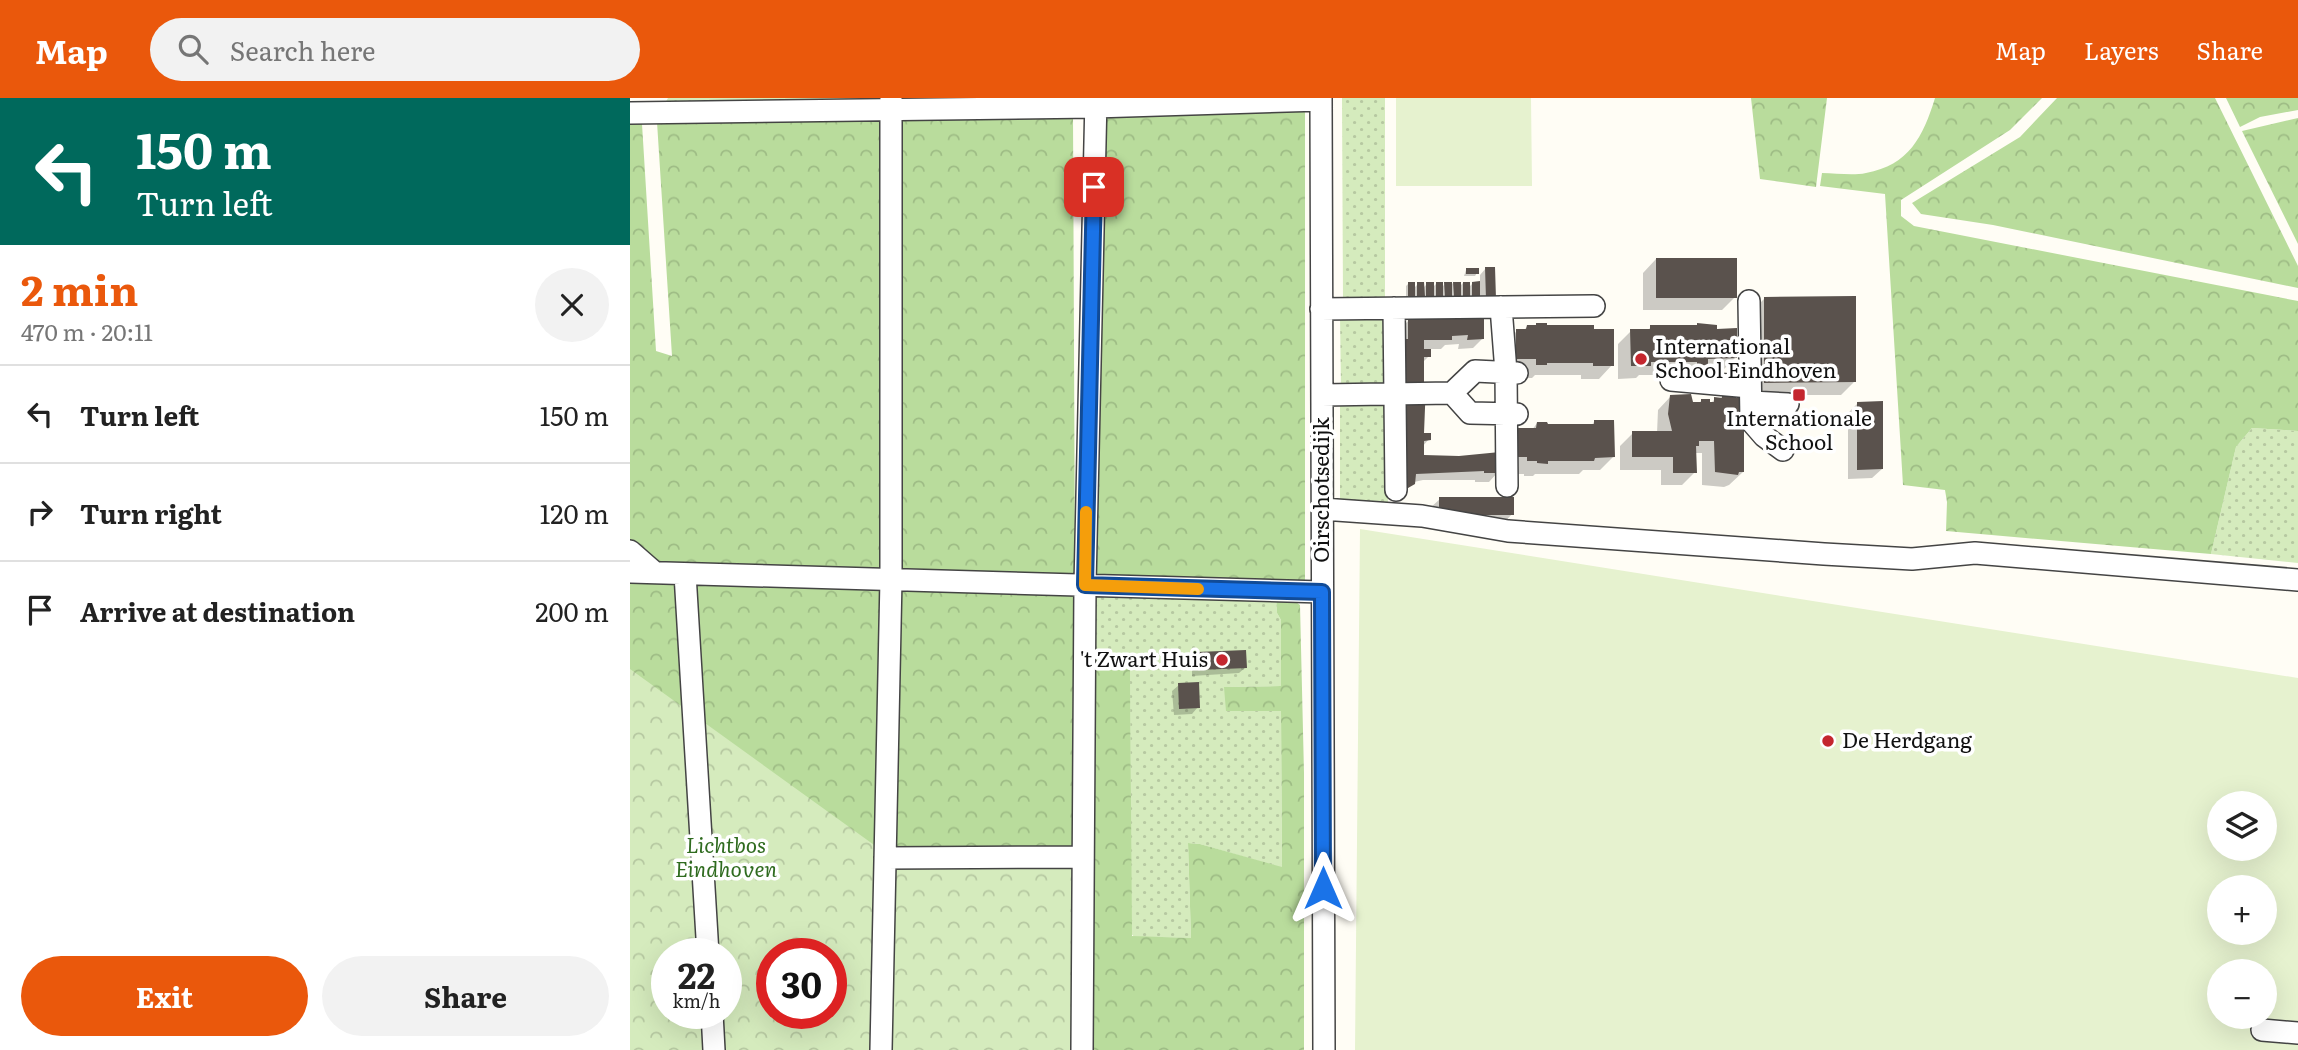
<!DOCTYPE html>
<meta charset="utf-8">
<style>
:root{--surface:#fff;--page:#f2f2f2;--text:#222;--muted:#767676;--line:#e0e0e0;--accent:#ea580c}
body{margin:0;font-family:Literata,serif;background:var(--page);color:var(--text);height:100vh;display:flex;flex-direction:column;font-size:26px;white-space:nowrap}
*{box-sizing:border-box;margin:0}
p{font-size:23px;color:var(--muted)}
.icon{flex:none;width:38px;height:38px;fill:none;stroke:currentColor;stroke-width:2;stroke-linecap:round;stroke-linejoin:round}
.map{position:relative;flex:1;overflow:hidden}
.details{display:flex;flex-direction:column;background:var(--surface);width:630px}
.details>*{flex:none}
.top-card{background:#00695c;color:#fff;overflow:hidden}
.fabs{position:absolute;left:1577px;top:693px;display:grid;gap:14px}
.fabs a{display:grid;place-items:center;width:70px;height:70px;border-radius:50%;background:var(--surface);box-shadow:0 7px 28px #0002;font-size:35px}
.speed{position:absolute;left:21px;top:840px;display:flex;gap:14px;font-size:35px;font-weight:700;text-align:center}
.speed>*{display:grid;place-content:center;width:91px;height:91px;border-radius:50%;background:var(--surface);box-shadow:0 7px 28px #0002;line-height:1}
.speed small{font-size:18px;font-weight:400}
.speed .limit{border:10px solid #d22;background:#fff;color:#111}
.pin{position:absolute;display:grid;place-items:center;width:60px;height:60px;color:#fff;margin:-30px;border-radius:14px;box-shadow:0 4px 10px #0006}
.me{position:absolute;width:77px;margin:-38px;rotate:0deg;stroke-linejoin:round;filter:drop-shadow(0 0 5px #0008)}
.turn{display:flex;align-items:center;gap:24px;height:147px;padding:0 21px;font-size:32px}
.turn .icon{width:91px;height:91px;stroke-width:2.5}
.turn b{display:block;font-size:49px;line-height:60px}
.round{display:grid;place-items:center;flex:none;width:74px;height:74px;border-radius:37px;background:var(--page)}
.overview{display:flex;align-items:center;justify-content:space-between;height:119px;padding:0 21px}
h1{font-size:42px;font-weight:700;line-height:52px;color:var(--accent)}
.primary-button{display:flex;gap:14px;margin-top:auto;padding:14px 21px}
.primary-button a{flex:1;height:80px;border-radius:42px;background:var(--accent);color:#fff;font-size:28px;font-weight:700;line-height:80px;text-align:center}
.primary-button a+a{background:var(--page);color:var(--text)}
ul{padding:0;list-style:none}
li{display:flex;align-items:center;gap:21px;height:98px;padding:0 21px;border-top:2px solid var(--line)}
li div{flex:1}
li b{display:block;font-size:26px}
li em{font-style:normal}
header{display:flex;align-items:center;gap:42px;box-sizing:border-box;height:98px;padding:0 35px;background:var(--accent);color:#fff}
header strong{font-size:33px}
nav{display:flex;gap:38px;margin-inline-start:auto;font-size:24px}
.search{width:490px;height:63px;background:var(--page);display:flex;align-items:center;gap:18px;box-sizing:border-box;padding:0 24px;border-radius:38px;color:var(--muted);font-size:26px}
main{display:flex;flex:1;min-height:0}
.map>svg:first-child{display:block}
</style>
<header>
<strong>Map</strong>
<div class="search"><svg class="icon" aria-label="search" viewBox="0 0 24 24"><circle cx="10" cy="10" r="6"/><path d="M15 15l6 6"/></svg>Search here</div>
<nav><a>Map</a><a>Layers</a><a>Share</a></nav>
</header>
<main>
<section class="details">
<div class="top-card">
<div class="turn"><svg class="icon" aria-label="left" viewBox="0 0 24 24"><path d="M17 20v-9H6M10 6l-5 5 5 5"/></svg><div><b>150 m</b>Turn left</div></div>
</div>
<div class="overview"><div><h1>2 min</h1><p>470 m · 20:11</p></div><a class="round"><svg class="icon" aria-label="close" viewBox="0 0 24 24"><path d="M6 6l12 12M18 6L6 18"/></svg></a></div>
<ul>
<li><svg class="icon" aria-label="left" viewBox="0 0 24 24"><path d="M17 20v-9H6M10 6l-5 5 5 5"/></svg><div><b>Turn left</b></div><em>150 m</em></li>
<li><svg class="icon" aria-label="right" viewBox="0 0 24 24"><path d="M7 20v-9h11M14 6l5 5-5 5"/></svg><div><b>Turn right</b></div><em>120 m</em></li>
<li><svg class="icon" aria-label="arrive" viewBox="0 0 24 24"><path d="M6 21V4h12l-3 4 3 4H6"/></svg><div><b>Arrive at destination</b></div><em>200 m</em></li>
</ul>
<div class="primary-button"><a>Exit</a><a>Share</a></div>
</section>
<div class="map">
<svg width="1668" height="952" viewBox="0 0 1668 952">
<defs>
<pattern id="grass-dots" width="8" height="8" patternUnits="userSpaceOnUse" patternTransform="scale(1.75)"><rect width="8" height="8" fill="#d5ebbd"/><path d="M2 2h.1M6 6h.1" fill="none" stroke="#b6c8a1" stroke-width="1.8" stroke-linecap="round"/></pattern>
<pattern id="forest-crowns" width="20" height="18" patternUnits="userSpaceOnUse" patternTransform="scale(1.75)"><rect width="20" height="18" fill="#b9dc9c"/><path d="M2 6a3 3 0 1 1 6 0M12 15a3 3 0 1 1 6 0" fill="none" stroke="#9ebc85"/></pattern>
<pattern id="park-crowns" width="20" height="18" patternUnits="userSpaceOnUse" patternTransform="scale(1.75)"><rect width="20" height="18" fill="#d5ebbd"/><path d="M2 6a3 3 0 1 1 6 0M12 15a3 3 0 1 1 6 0" fill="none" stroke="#b6c8a1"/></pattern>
</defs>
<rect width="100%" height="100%" fill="#fffdf5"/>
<path fill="url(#grass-dots)" d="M38,0h200l3,4 -207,3z
M712,0h43v203h-42z
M710,218l47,1 -1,68 -45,5z
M710,302l47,3 1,101 -48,-3z
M1622,330l46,3v132l-87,-9 25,-107z
M462,495l184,4 1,16 4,7v66l-56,1 2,24h54l1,157 -82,-24 -12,-1 3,95 -57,-1 -3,-4 -1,-264 -38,-1z"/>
<path fill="url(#forest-crowns)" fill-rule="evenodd" d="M675,0v484l-211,-6 9,-461z
M1121,0h76l-11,89 -56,-8z
M1305,0h107l-32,32 -109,70v16l13,10 384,75v130l-46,-3 -16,19 -25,107 -265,-23 1,-29 -2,-12 -42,-5 -18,-291 -65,-8 2,-13c14,0 30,3 44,0 43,-8 57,-36 69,-75z
M1427,0h158l83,168v22l-305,-63 -72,-11 -9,-11 108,-66z
M1596,0h72v12l-38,7 -20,10z
M443,18l2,457 -3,2 -171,-5 -1,-453z
M250,19l1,450 -2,2 -220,-6 -29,-23v-420h11l1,4 14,227 16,5 -15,-234z
M1668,20v126l-56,-113z
M0,479l48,1 24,376h-35v59l-37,37z
M66,483l185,7 -9,462 -146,-37v-59h-9zM142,856h59v59h-59z
M270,489l175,5 1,260 -182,1z
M646,499l16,2 8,6 4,168v277h-214l2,-382 38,1 2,267 59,2 -3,-95 12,1 82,23 -1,-156h-55l-2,-24 57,-1v-66l-4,-7z"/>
<path fill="url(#park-crowns)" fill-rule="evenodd" d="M0,571l265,191 183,2 -1,188h-447zM37,856h59v59h-59zM142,856h59v59h-59z"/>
<path fill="#e6f2cf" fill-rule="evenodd" d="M766,0h135l1,88h-136z
M730,431l938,149v372h-943zM1589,705h45v46h-45zM1589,789h45v46h-45zM1589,873h45v46h-45z"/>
<path fill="#0003" d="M1026,161l79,38 -13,13h-79v-37z
M856,170l8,30 -14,7v-12l-5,5h-5v-4l-4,4h-5v-4l-4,4h-23v-4l-5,4h-5v-3l-4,4h-5v-5l-4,4h-5v-12l2,-2 6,4 4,-4 5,4 4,-4 5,4 4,-4 5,4 4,-4 14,-1v4l4,-4 5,5 5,-5h7v-8z
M836,172l11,3 -2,3h-11z
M1135,200l89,84 -13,13h-89l-1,-83z
M838,218l14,23 -9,9 -15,1 1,-5 -14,1 -4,4h-12v7l-7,7v72l7,4 -7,8v9l76,16 -9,10h-14v-2h-52l-9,2 -15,15v-167l10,-10h55z
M897,229l85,38 -13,14h-18v-4h-46l-3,3h-8l-20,-6 -1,-28 14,-13h6z
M1021,229l65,3 19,28 -13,13h-23l-6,6 -8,-2h-46l-3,3 -18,1v-35l13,-13h16z
M1041,298l20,8h7l4,-4 6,6 7,-7h4l4,-3 20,76 -14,13 -5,2 -22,-2v-32h-7v19l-13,13h-21v-15h-41v-24l13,-13h24l1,-23z
M1228,305l24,66 -10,9 -24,1v-66z
M964,324l19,35 -13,13h-17l-4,4h-44l-2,2h-9v-2h-9l-11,-4 33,-47 9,2 45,1z
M810,401l72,15 -9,10 -73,-16z
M568,556l48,13 -7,6 -47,3v-16z
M549,587l19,22 -6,7 -18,1 -2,-24z"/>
<path fill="#5a524d" d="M1026,160h81v40h-81z
M855,169h10l1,32h-10z
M836,170h13v6h-13z
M850,183v15h-8v-14z
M778,184h7v14h-7z
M787,184h7l1,15h-8z
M796,184h8v15h-8z
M806,184h7v14h-7z
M814,184h8v14l-7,1z
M823,184h8v14h-7z
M833,184h7v14h-7z
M1226,198v86l-92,1v-86z
M837,216h17v25l-17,1 1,-5 -16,1v4h-28v9h7v8h-7v26h2l-2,50h7v7l-7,1v14l35,1 41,-4v21h-16v-2l-68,3 -1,10 -7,4 -4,-1 -4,-148h8v-21l59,1z
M906,225h11v2h47v4h20v37h-21v-3h-46v2h-11v-6h-20v-30h10l1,-4h9z
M1067,225l20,2v4l20,-1v30l-29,1v6h-11v-3h-46v4h-20l-1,-37h20v-4h47z
M1061,296l2,8h8v-3h9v3h4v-5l8,1v-4h14v4l8,-1v75h-5l-1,3 -23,-3 -1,-31h-15v5h-3l1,27h-24v-16h-41v-26h40l-4,-17 2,-19z
M1253,303v68l-26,1v-68z
M964,322h20l1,37 -20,1 -1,3h-46v3l-11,-1v-2h-10v-4h-10l-1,-29h20l1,-6h10l1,2h46z
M809,399h75v18h-75z
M616,552l1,18 -49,2 -1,-18z
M569,584l1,26 -21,1 -1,-26z"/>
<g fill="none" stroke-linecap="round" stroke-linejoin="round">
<g stroke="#444" stroke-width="24">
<path id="minor" d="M691,0l3,952
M0,15l465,-6 226,-7
M1119,203l2,120 13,15 19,14
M871,209l5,65 1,114
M764,210l2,182
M691,211l273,-3
M1041,282l79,7
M822,295l18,20 47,1
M692,297l130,-2 23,-22 42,2
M1121,304l37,2
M692,411l100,7 86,15 316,23 88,5 63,-6 323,27
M0,453l24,21
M0,474l692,20
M55,476l23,380
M255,760l198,-1
M82,915l2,37
M1632,932l36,3
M251,952l10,-471v-481
M452,952l3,-465 11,-487"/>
</g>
<use href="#minor" stroke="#fff" stroke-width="21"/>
</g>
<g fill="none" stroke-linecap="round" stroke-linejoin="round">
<g stroke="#114b97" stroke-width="18">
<path id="route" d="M464,89l-9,398 237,7 1,296"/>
</g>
<use href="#route" stroke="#1a73e8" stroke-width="12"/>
<path stroke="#f59e0b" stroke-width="12" d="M456,414l-1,73 113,4"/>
</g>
<g fill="#c4262e" stroke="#fff" stroke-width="2.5">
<circle cx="1011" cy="261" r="7"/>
<rect x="1162" y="290" width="14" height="14" rx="3.5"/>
<circle cx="592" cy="562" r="7"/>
<circle cx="1198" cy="643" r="7"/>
</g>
<g text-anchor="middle" stroke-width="7" stroke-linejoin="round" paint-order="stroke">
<g font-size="21" fill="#111" stroke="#fff" text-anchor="start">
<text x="1025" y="256">International<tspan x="1025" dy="24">School Eindhoven</tspan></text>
<text x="1169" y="328" text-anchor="middle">Internationale<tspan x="1169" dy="24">School</tspan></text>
<text x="578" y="569" text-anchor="end">'t Zwart Huis</text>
<text x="1212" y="650">De Herdgang</text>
</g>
<g font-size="21" fill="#111" stroke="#fff">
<text transform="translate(692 392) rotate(-90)" y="7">Oirschotsedijk</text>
</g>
<g font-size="21" font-style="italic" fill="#2f6b1f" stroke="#fff">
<text x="96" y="755">Lichtbos<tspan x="96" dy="24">Eindhoven</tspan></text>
</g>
</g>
</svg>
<div class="fabs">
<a><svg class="icon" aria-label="layers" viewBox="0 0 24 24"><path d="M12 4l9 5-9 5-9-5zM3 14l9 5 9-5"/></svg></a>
<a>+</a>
<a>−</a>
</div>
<div class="speed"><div>22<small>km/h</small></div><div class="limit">30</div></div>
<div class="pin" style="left:464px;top:89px;background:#d93025"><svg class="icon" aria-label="arrive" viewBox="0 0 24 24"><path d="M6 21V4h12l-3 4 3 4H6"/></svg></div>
<svg class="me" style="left:693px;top:790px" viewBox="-20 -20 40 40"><path d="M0-17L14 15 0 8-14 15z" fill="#1a73e8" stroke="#fff" stroke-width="4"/></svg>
</div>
</main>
